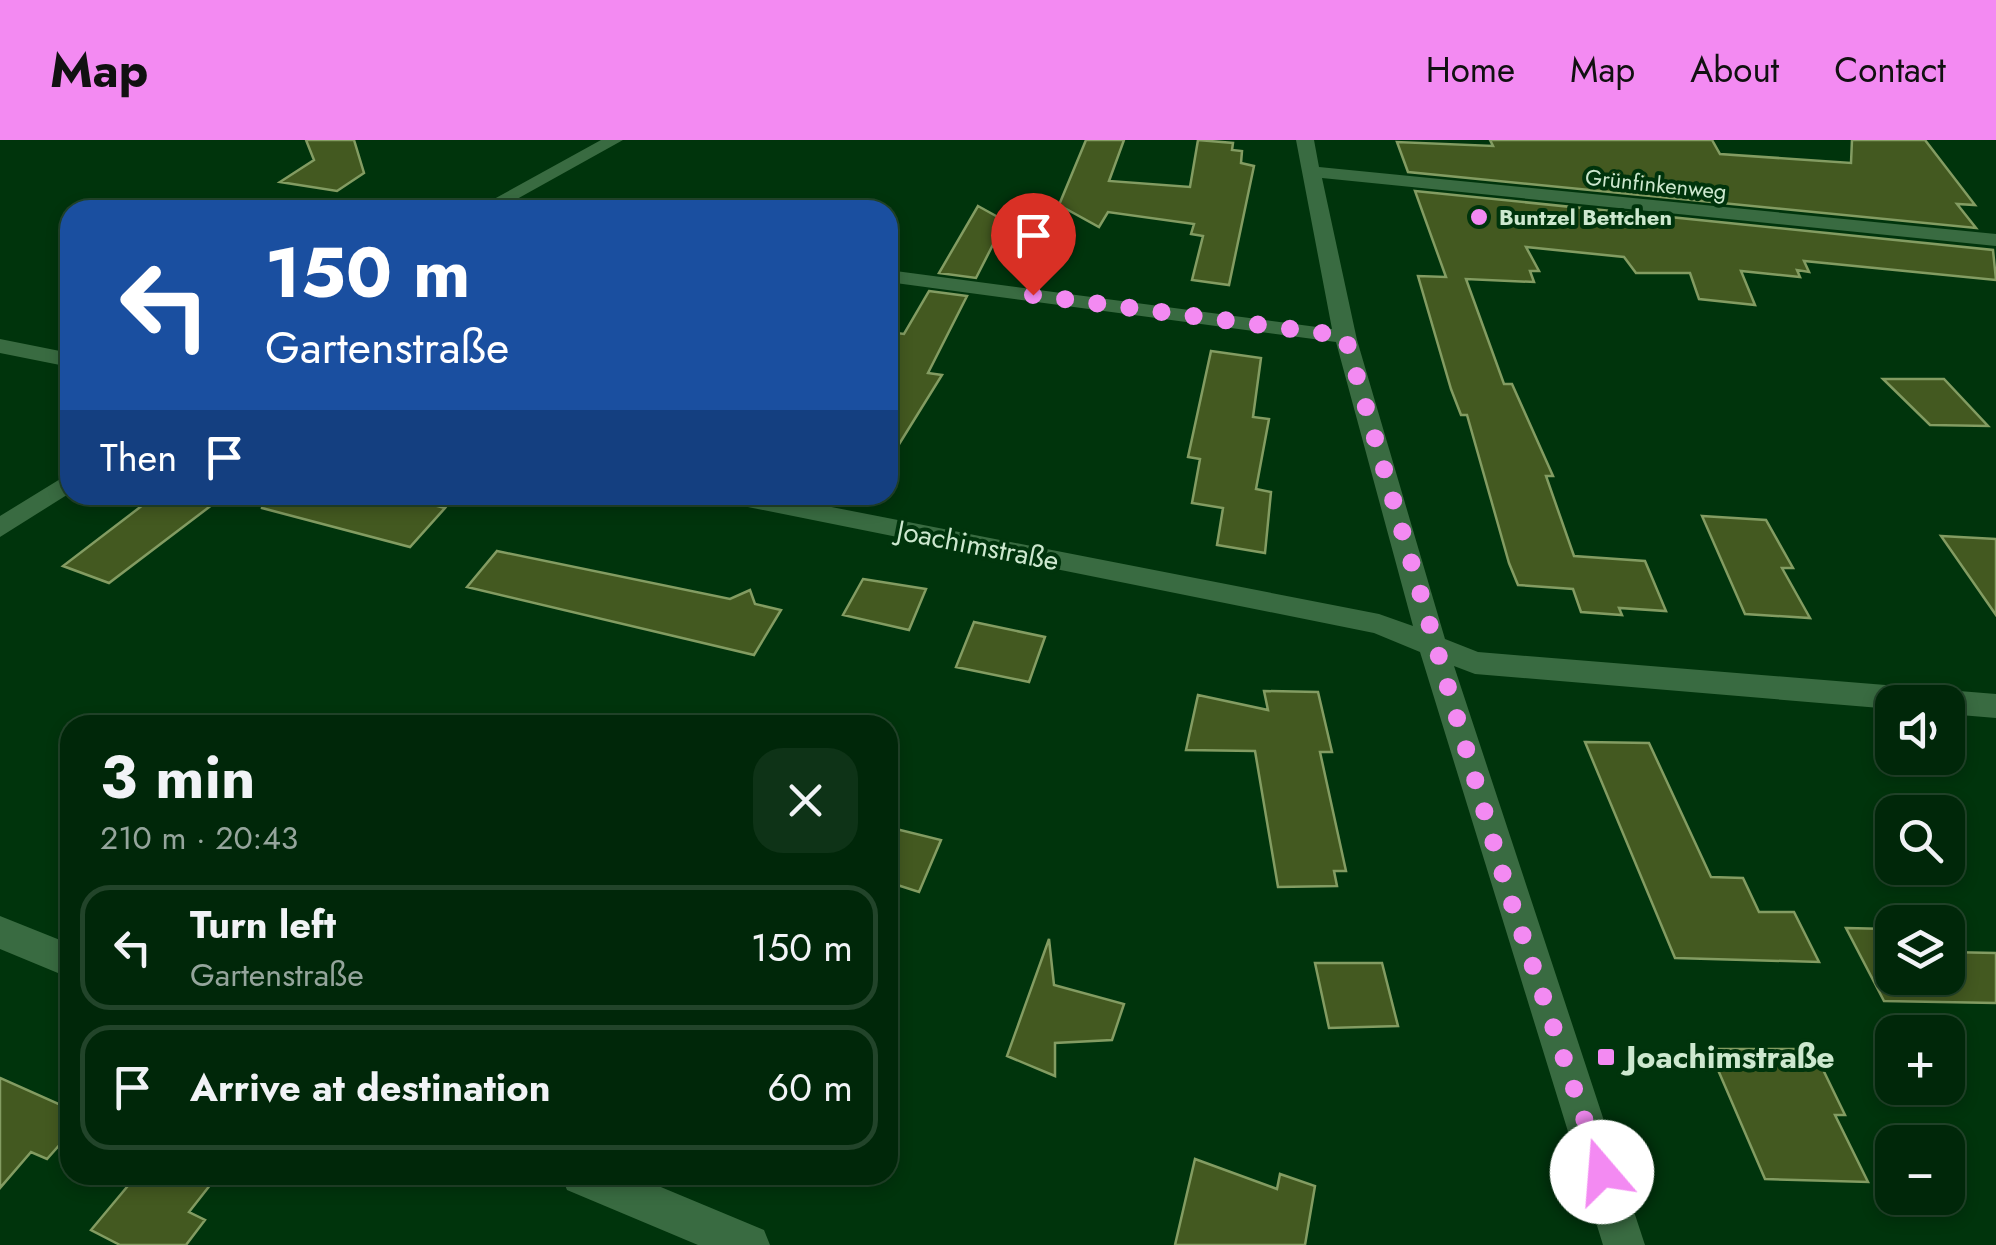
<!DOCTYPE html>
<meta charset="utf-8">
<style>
:root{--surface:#002709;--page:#0e3317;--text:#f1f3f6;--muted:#95a59c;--line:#22442a;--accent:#f38af2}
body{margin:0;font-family:Jost,sans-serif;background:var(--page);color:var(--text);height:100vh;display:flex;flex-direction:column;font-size:38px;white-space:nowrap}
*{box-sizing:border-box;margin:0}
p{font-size:32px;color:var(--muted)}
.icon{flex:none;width:55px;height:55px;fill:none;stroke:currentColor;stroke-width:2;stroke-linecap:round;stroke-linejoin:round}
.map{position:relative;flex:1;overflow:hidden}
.sheet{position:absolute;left:60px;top:575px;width:838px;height:470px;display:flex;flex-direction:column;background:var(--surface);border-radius:30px;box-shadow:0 5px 15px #0003,0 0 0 2px var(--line)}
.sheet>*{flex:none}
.banner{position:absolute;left:60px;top:60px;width:838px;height:305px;border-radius:30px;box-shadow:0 5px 15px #0003,0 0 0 2px var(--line);background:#1a4fa0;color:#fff;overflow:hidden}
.buttons{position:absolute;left:1875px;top:545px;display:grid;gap:20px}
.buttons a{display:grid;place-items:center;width:90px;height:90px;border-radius:20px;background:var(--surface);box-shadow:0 5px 15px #0003,0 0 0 2px var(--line);font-size:50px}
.pin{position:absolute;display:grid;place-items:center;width:85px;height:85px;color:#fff;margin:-102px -42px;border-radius:50% 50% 50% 0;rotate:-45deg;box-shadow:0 0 10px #0007}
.pin .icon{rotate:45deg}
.me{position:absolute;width:110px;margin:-55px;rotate:342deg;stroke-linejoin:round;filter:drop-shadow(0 0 8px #0008)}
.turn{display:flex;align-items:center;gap:35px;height:210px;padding:0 40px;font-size:45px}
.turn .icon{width:130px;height:130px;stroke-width:2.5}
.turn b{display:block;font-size:70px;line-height:85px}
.then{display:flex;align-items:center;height:95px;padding:0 40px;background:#0003;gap:20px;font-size:38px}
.round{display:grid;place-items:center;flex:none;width:105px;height:105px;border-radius:30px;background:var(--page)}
.summary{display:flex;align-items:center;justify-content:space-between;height:170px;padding:0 40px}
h1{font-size:60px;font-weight:700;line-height:75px}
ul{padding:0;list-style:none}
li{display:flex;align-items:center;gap:30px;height:125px;margin:0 20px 15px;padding:0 20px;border:5px solid var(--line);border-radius:30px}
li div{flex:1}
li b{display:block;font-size:38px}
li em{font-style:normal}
header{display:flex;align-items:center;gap:60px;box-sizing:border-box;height:140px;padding:0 50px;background:var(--accent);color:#111}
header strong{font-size:48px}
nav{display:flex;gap:55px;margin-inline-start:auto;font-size:35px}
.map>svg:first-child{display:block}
</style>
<header>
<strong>Map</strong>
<nav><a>Home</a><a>Map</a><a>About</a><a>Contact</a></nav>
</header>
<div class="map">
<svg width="1996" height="1105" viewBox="0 0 1996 1105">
<rect width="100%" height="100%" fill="#00340c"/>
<path fill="#435920" stroke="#839c62" stroke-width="2.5" d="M306,0h48l10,33 -27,18 -57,-9 34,-22z
M1086,0h38l-15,41 81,6 8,-47 35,3 -1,7 10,1 -1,12 13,3 -25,119 -37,-5 11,-44 -12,-2 3,-10 -86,-12 -9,15 -40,-22z
M1490,0h222l8,14 131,9 1,-23h73l50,65 -18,-1 19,24 -568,-56 -11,-30 96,4z
M1415,51l578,59 3,30 -192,-19 5,11 -12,-2 3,7 -59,-6 14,34 -56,-6 -9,-26h-54l-12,-16 -98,-10 13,24h-9l4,11 -68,-3 38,105h8l41,92h-7l28,80 71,5 21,50 -47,-3 3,7 -41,-3 -8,-23 -55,-4 -9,-22 -42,-148h-6l-10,-26 -33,-113 28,1z
M978,66l27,15 -29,57 -37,-5z
M929,151l38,5 -39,77 14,2 -54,87v-130l16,2z
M1211,211l50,7 -8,59 16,2 -13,70 15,3 -6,61 -48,-8 6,-37 -31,-5 8,-44 -12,-2z
M1883,239h61l44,47 -58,-1z
M156,355h69l-116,88 -46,-17z
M264,355h175l-9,9 15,4 -35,39 -148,-39z
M1702,376l64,4 27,48h-11l28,50 -65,-4z
M1941,396l55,3v76z
M497,411l233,48 20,-9 5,14 26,6 -27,45 -287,-68z
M863,439l63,10 -17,41 -66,-15z
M974,482l71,15 -16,45 -73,-15z
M1264,551l54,1 14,60h-12l26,119h-12l3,15 -59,1 -23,-136 -69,-1 12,-55 70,15z
M1585,602l64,1 62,134 32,1 16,34h35l25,50 -144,-4z
M888,687l53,13 -22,52 -31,-10z
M1846,788l43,1 3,49h56v-26l48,1v50l-112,-2z
M1049,799l5,46 70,19 -12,36 -57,3v33l-48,-20z
M1315,823h67l16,63 -69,2z
M1709,909h104l32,66h-10l33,67 -103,-3z
M0,938l70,31v24l-23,26 -16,-7 -31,36z
M1195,1019l82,30 3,-15 35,12 -10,59h-130z
M137,1035h81l-29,37 16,8 -19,25h-66l-29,-15z"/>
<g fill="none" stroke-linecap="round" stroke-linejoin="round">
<path fill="#396b41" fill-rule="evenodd" d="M1296,0h18l5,27 677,67v12l-674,-68 35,162 88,299 33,13 518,42v24l-48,-4v-12h-56v7l-417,-35 -21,-8 191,579h-42l-183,-593 -46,-19 -646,-130 -13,-8h55l609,119 34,12 -77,-284 -448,-60v-12l444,59z
M0,199l70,14v14l-70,-14z
M0,776l70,28v34l-70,-29z
M561,1035h71l132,55 6,15h-72l-131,-55z"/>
<path fill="#396b41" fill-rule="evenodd" d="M601,0h22l-126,70h-23z
M70,333v20l-70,44v-21z"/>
</g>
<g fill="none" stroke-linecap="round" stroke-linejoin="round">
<path stroke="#f38af2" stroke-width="18" stroke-dasharray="0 32.4" d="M1033,155l312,41 163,556 94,280"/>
</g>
<g fill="#f38af2" stroke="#00340c" stroke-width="4">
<circle cx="1479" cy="77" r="10"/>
<rect x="1596" y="907" width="20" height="20" rx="5"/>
</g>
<g text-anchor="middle" stroke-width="8" stroke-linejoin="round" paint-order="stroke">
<g font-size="22" fill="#cde8cf" stroke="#00340c">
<text transform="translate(1656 44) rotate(6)" y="8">Grünfinkenweg</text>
</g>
<g font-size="22" font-weight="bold" fill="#cde8cf" stroke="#00340c" text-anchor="start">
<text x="1499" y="85">Buntzel Bettchen</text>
</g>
<g font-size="28" fill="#cde8cf" stroke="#00340c">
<text transform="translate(978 405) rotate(11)" y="10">Joachimstraße</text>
</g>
<g font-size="32" font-weight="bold" fill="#cde8cf" stroke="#00340c" text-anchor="start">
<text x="1626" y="928">Joachimstraße</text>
</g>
</g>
</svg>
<div class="buttons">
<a><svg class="icon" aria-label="sound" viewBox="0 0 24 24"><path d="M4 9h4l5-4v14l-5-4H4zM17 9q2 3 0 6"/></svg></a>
<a><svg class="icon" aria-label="search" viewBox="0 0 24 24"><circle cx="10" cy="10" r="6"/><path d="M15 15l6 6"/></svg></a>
<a><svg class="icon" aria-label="layers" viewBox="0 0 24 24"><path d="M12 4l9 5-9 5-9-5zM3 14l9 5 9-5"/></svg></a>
<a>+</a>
<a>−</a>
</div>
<div class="pin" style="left:1033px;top:155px;background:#d93025"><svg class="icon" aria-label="arrive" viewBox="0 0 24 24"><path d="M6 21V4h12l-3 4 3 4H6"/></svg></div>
<svg class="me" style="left:1602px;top:1032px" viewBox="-20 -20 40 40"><circle r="19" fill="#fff"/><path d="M0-13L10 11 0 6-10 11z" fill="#f38af2"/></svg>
<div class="banner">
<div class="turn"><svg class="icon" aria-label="left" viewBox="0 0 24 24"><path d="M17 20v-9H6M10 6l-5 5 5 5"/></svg><div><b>150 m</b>Gartenstraße</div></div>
<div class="then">Then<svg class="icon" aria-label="arrive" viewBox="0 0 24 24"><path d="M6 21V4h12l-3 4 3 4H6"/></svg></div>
</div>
<section class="sheet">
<div class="summary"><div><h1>3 min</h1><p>210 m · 20:43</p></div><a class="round"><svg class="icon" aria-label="close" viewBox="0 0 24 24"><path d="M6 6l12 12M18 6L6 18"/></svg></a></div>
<ul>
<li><svg class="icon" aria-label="left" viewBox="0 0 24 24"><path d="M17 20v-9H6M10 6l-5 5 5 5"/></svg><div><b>Turn left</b><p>Gartenstraße</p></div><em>150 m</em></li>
<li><svg class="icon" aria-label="arrive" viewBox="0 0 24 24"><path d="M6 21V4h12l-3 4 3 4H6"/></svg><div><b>Arrive at destination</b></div><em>60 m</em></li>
</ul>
</section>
</div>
